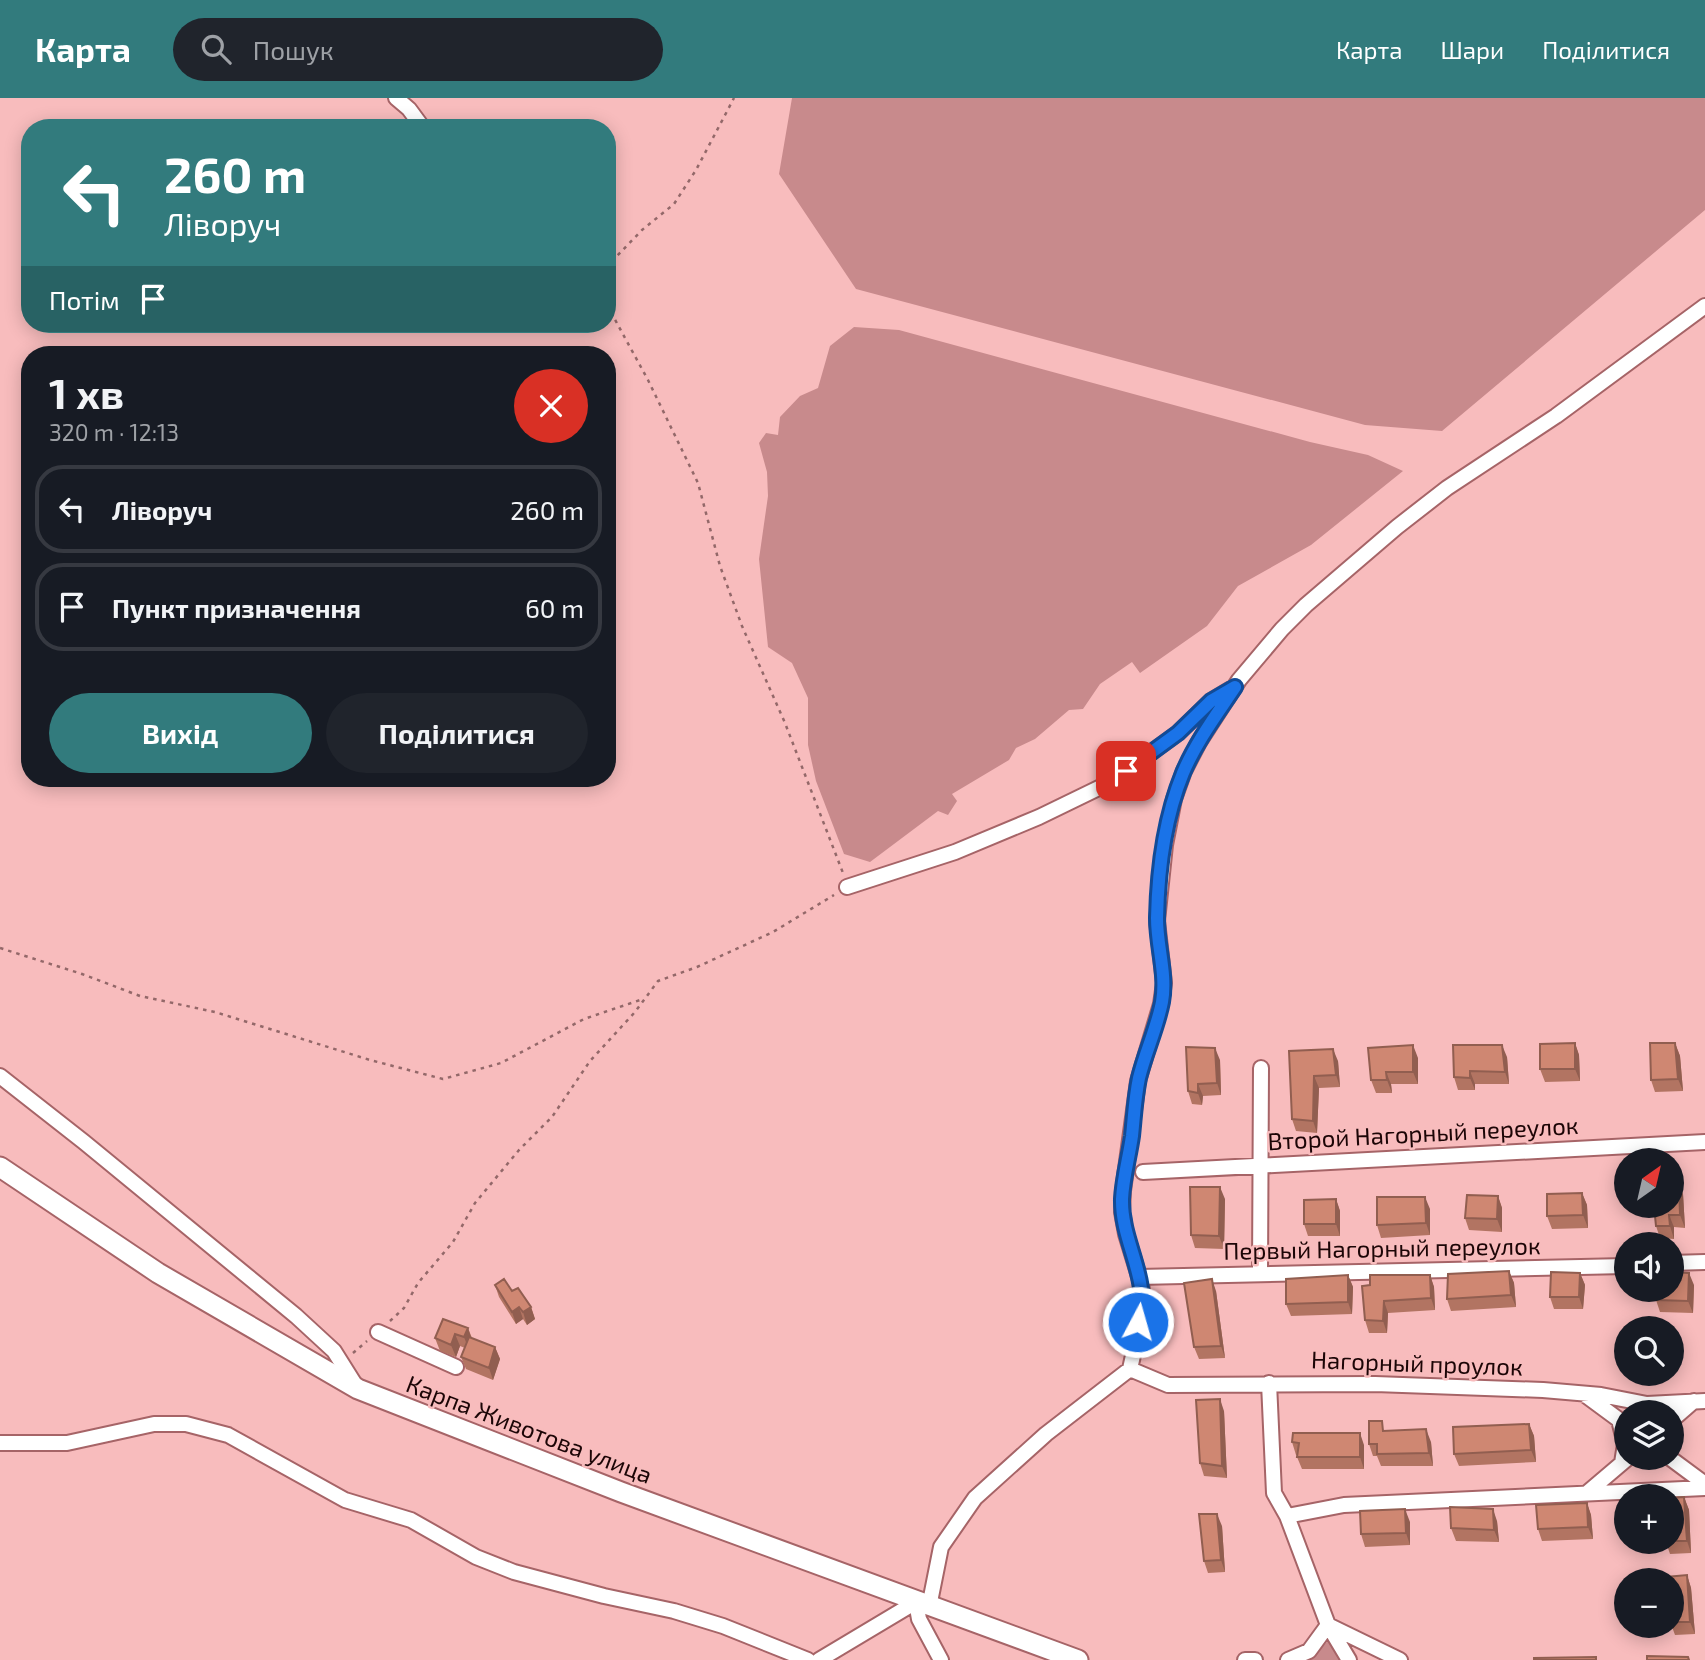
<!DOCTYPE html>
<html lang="uk">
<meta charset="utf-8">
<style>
:root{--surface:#171b24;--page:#20242c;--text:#f1f3f6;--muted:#9ea1a6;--line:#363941;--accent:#327b7d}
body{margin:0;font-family:"Exo 2",sans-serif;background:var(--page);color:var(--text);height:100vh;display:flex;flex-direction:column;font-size:26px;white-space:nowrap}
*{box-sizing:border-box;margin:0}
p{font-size:23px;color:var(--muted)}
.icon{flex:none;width:38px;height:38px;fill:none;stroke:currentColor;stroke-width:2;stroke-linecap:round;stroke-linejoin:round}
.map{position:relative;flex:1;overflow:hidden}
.details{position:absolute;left:21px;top:248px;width:595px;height:441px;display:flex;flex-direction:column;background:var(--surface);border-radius:28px;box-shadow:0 4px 18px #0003}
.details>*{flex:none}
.guide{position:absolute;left:21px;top:21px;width:595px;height:214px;border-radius:28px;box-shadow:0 4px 18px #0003;background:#327b7d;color:#fff;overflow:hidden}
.needle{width:46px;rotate:34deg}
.controls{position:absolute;left:1614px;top:1050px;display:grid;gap:14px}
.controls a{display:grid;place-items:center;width:70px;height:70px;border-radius:50%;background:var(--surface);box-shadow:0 4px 18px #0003;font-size:35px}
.pin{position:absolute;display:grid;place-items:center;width:60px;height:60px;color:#fff;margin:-30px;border-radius:14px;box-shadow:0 4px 10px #0006}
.me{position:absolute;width:77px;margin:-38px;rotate:6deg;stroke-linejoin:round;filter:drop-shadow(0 0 5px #0008)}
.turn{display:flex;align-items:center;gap:24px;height:147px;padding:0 28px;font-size:32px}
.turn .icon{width:91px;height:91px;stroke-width:2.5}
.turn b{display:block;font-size:49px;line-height:60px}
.then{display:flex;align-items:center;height:66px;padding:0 28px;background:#0003;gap:14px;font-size:26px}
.round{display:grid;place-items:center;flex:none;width:74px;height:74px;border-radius:37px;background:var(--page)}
.overview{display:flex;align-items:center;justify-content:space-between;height:119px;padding:0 28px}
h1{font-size:42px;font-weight:700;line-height:52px}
.primary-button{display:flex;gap:14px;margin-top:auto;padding:14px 28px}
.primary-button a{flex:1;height:80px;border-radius:42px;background:var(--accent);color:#fff;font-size:28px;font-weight:700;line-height:80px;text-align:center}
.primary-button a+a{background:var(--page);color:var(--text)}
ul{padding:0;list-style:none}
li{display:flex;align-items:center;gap:21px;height:88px;margin:0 14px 10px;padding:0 14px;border:4px solid var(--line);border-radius:28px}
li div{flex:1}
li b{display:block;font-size:26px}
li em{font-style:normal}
header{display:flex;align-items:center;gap:42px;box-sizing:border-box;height:98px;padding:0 35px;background:var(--accent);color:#fff}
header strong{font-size:33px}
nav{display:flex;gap:38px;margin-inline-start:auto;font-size:24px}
.search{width:490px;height:63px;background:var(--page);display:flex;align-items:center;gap:18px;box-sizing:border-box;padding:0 24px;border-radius:38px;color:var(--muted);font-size:26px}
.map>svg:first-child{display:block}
</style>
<header>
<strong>Карта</strong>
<div class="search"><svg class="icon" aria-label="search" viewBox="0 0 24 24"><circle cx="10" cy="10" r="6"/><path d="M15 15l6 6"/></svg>Пошук</div>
<nav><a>Карта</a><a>Шари</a><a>Поділитися</a></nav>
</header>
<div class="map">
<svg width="1705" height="1562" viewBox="0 0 1705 1562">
<rect width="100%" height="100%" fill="#f8bcbd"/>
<path fill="#c88a8c" d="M792,0h913v112l-263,221 -77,-6 -509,-136 -77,-115z
M854,229l45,3 411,112 58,13 35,16 -92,74 -73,41 -31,40 -67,47 -8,-11 -32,22 -17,25 -14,1 -34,29 -19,9 -7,12 -57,34 5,7 -9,14 -10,-4 -68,51 -26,-8 -28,-73 -8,-36v-47l-16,-35 -24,-16 -9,-88 9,-63 -1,-24 -8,-29 7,-10 12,2 2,-18 20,-21 18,-8 12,-42z
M1328,1543l13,19h-37l6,-2z"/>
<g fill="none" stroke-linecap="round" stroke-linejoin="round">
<g stroke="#a66467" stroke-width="18">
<path id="minor" d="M396,0l13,11 14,19
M847,789l108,-35 84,-35 70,-34 69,-50 33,-32 20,-12
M0,978l84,66 212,174 38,35 22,35
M1143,1074l562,-30
M1671,1165l34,-1
M1260,1175l1,-205
M1139,1179l487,-11
M378,1234l78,35
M1130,1271l38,16 207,-1 168,6 58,5 46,9 58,-3
M1269,1285l5,110 13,23 41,109 21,35
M1584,1296l42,31
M1619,1322l6,24 -3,19
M1671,1323l23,-20
M0,1345h67l87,-19h32l42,11 117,65 66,20 65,37 38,15 90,24 70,15 49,15 85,34
M1670,1360l35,26
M1588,1394l40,-34
M1287,1418l57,-11 361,-17
M929,1509l12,-60 34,-49 71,-64 84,-65 14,-63 -3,-23 -15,-49 -4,-22 1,-21 15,-110 23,-77 3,-21 -7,-62 8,-76 9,-46 10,-28 15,-29 40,-62 43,-51 24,-24 91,-78 50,-39 109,-72 149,-110
M819,1562l97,-58 3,17 22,41
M1245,1562h10
M1288,1562l21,-9 19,-26 72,35"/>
</g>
<g stroke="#a66467" stroke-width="23">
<path id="secondary" d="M0,1069l158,106 200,116 263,103 457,168"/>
</g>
<path stroke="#936869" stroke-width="2.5" stroke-dasharray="3.5 5" stroke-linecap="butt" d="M607,180l8,-20 27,-28 32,-26 22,-34 38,-72
M607,207l41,75 50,103 22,83 22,60 43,97 58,150
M0,850l82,26 58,22 75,16 155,48 73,19 58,-16 83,-44 59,-20
M390,1223l14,-13 14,-25 35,-41 22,-39 44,-53 33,-33 38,-56 45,-49 23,-31 39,-14 76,-35 61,-37
M353,1255l14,-12"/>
<use href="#minor" stroke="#fff" stroke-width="14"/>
<use href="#secondary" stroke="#fff" stroke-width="19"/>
</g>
<path fill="#b27462" d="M1575,945l4,12 1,26 -35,1 -5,-13z
M1675,945l5,13 3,35 -28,1 -4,-12z
M1368,950l50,10v26h-27l1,9h-16l-5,-13z
M1289,953l49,10 2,26 -21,1 -2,45 -21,-2 -4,-12z
M1507,959l2,27h-34v6h-17l-4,-13z
M1220,962l1,35 -18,1 -1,9 -10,-1 -4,-13z
M1582,1095l5,12 1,23 -36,1 -5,-13z
M1683,1096l2,34 -11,-1v12l-14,-1 -4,-12z
M1498,1098l4,12v24l-33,-2 -4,-12z
M1225,1101l-1,50 -29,-1 -4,-13z
M1336,1101l4,12v25h-32l-4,-12z
M1430,1111v26l-49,3 -4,-13z
M1509,1173l5,12 2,24 -65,4 -4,-12z
M1580,1175l5,12 -2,24h-29l-4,-12z
M1348,1177l5,12 -1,27 -61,2 -5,-12z
M1430,1177l4,12 1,23 -47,3 -1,20h-18l-4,-13 5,-35z
M495,1187l17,6 19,16 4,12 -8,6 -4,-6 -7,5 -17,-27z
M1694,1187l-1,28 -33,-1 -4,-12z
M1216,1193l9,67 -26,1 -5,-12z
M468,1230l4,10 23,9 5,12 -7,21 -27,-11 -5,-12 4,-9 -5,-2 -4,11 -16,-6 -5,-13z
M1224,1313l3,67 -23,-2 -4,-13z
M1529,1326l5,12 2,26 -77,4 -5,-12z
M1385,1333l46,11 2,24h-52l-4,-10h-4l-4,-12z
M1292,1344l72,3v24h-62l-5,-12v-2h-1z
M1684,1399l5,13 2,43 -21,1 -4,-12z
M1587,1405l4,12 2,24 -51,2 -4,-12z
M1497,1423l2,21 -43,-1 -5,-13z
M1410,1424v23l-45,2 -4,-13z
M1222,1428l3,46 -17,1 -4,-12z
M1687,1477l4,13 4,46 -20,1 -4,-11v-44z"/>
<path fill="#915e50" d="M1575,945l4,12 1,26 -5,-12z
M1675,945l5,13 3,35 -5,-12z
M1413,947l5,13v26l-5,-12z
M1502,947l5,12 2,27 -4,-12z
M1215,950l5,12 1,35 -4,-12z
M1333,951l5,12 2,26 -4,-12z
M1470,973l5,13v6l-5,-12z
M1386,974l5,12 1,9 -5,-13z
M1314,978l5,12 -2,45 -4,-12z
M1198,986l5,12 -1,9 -4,-12z
M1679,1084l4,12 2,34 -5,-13z
M1220,1089l5,12 -1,50 -5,-13z
M1582,1095l5,12 1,23 -5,-13z
M1498,1098l4,12v24l-5,-13z
M1425,1099l5,12v26l-4,-12z
M1336,1101l4,12v25l-4,-12z
M1669,1117l5,12v12l-4,-13z
M1509,1173l5,12 2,24 -5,-12z
M1580,1175l5,12 -2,24 -4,-12z
M1689,1175l5,12 -1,28 -5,-12z
M1348,1177l5,12 -1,27 -4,-12z
M1430,1177l4,12 1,23 -4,-12z
M1212,1181l4,12 9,67 -4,-12z
M1384,1203l4,12 -1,20 -4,-12z
M519,1209l4,12 -7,5 -4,-12z
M531,1209l4,12 -8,6 -4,-13z
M468,1230l4,12 -3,10 -5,-13z
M455,1236l5,12 -4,11 -5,-12z
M495,1249l5,12 -7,21 -4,-12z
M1220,1301l4,12 3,67 -5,-12z
M1529,1326l5,12 2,26 -5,-12z
M1426,1331l5,13 2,24 -4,-13z
M1360,1335l4,12v24l-4,-12z
M1684,1399l5,13 2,43 -4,-12z
M1587,1405l4,12 2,24 -5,-12z
M1405,1411l5,13v23l-4,-12z
M1493,1411l4,12 2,21 -5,-12z
M1217,1416l5,12 3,46 -4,-12z
M1687,1477l4,13 4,46 -5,-12z"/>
<path fill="#cf8772" stroke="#915e50" stroke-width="2" d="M1575,945v26h-35v-25z
M1650,945h25l3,36 -27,1z
M1413,947v27h-27l1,8h-16l-3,-32z
M1453,947h49l3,27 -35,-1v7l-16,-1z
M1186,949l29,1 2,35 -19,1v9l-10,-2z
M1333,951l3,26 -22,1 -1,45 -21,-2 -3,-68z
M1671,1084h8l1,33h-11l1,11h-14l-2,-20h17z
M1190,1089h30l-1,49 -28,-1z
M1582,1095l1,22 -36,1v-22z
M1467,1097l31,1 -1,23 -32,-1z
M1377,1099h48l1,26 -49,2z
M1336,1101v25h-32v-24z
M1509,1173l2,24 -64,4 1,-25z
M1551,1174l29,1 -1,24h-29z
M1671,1174l18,1 -1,28 -32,-1v-10h15z
M1348,1177v27l-62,2v-25z
M1370,1177h60l1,23 -47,3 -1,20 -18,-1 -3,-34 8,-1z
M504,1181l8,12 6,-3 13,19 -8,5 -4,-5 -7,5 -17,-27z
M1212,1181l9,67 -27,1 -10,-64z
M443,1221l25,9 -4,9 -9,-3 -4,11 -16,-7z
M469,1239l26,10 -6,21 -28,-11z
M1220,1301l2,67 -22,-3 -4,-63z
M1369,1323h13l1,10 43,-2 3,24 -52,1v-10h-8z
M1529,1326l2,26 -77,4 -1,-27z
M1293,1335h67v24h-63l2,-14 -7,-1z
M1684,1399l3,44h-16v-43z
M1587,1405l1,24 -50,2 -2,-24z
M1450,1409l43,2 1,21 -43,-2z
M1405,1411l1,24 -45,1 -1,-23z
M1199,1416h18l4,46 -17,1z
M1687,1477l3,47h-19v-42h-5v-3z
M1647,1558l41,1 1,3h-42z
M1596,1559v3h-62v-2z"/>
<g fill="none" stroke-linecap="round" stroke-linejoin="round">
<g stroke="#114b97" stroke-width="18">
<path id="route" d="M1126,673l52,-38 33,-32 24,-14c-18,27 -39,55 -52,86 -18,44 -25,98 -26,145 0,29 10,56 5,84 -5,26 -17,51 -23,76 -4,19 -5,39 -7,58 -3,21 -9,42 -10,63 -1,44 30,81 16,123"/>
</g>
<use href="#route" stroke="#1a73e8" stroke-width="12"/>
</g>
<g text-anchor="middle" stroke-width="5" stroke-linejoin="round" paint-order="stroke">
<g font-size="24" fill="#1c0506" stroke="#f8bcbd">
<text transform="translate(1423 1036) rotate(-3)" y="8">Второй Нагорный переулок</text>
<text transform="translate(1382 1151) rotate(-1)" y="8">Первый Нагорный переулок</text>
<text transform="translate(1417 1266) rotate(2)" y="8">Нагорный проулок</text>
<text transform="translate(529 1332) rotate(21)" y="8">Карпа Животова улица</text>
</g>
</g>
</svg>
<div class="controls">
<a><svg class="needle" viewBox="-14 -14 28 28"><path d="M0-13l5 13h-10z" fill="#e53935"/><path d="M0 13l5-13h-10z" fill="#9ea1a6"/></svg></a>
<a><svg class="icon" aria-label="sound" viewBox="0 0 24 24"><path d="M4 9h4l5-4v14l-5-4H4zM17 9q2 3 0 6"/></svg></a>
<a><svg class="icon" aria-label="search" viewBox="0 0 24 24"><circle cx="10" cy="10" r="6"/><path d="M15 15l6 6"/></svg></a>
<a><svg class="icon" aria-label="layers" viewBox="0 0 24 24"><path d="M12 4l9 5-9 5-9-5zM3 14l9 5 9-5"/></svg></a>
<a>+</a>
<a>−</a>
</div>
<div class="pin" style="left:1126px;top:673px;background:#d93025"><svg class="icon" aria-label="arrive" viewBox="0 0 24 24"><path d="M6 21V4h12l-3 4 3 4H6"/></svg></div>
<svg class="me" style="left:1138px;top:1224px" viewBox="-20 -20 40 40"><circle r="17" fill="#1a73e8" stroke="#fff" stroke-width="3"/><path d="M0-11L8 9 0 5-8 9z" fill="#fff"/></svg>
<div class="guide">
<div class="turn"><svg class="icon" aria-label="left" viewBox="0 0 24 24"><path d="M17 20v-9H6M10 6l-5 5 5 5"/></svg><div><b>260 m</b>Ліворуч</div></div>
<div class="then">Потім<svg class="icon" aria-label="arrive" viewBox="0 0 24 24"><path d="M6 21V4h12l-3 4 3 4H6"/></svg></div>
</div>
<section class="details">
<div class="overview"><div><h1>1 хв</h1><p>320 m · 12:13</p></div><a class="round" style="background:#d93025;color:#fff"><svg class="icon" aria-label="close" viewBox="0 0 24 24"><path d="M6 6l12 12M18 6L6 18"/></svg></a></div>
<ul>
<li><svg class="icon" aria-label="left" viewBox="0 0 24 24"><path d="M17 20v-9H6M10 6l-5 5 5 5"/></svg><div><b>Ліворуч</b></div><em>260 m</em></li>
<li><svg class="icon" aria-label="arrive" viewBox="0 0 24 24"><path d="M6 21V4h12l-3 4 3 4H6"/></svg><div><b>Пункт призначення</b></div><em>60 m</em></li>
</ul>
<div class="primary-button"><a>Вихід</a><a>Поділитися</a></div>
</section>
</div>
